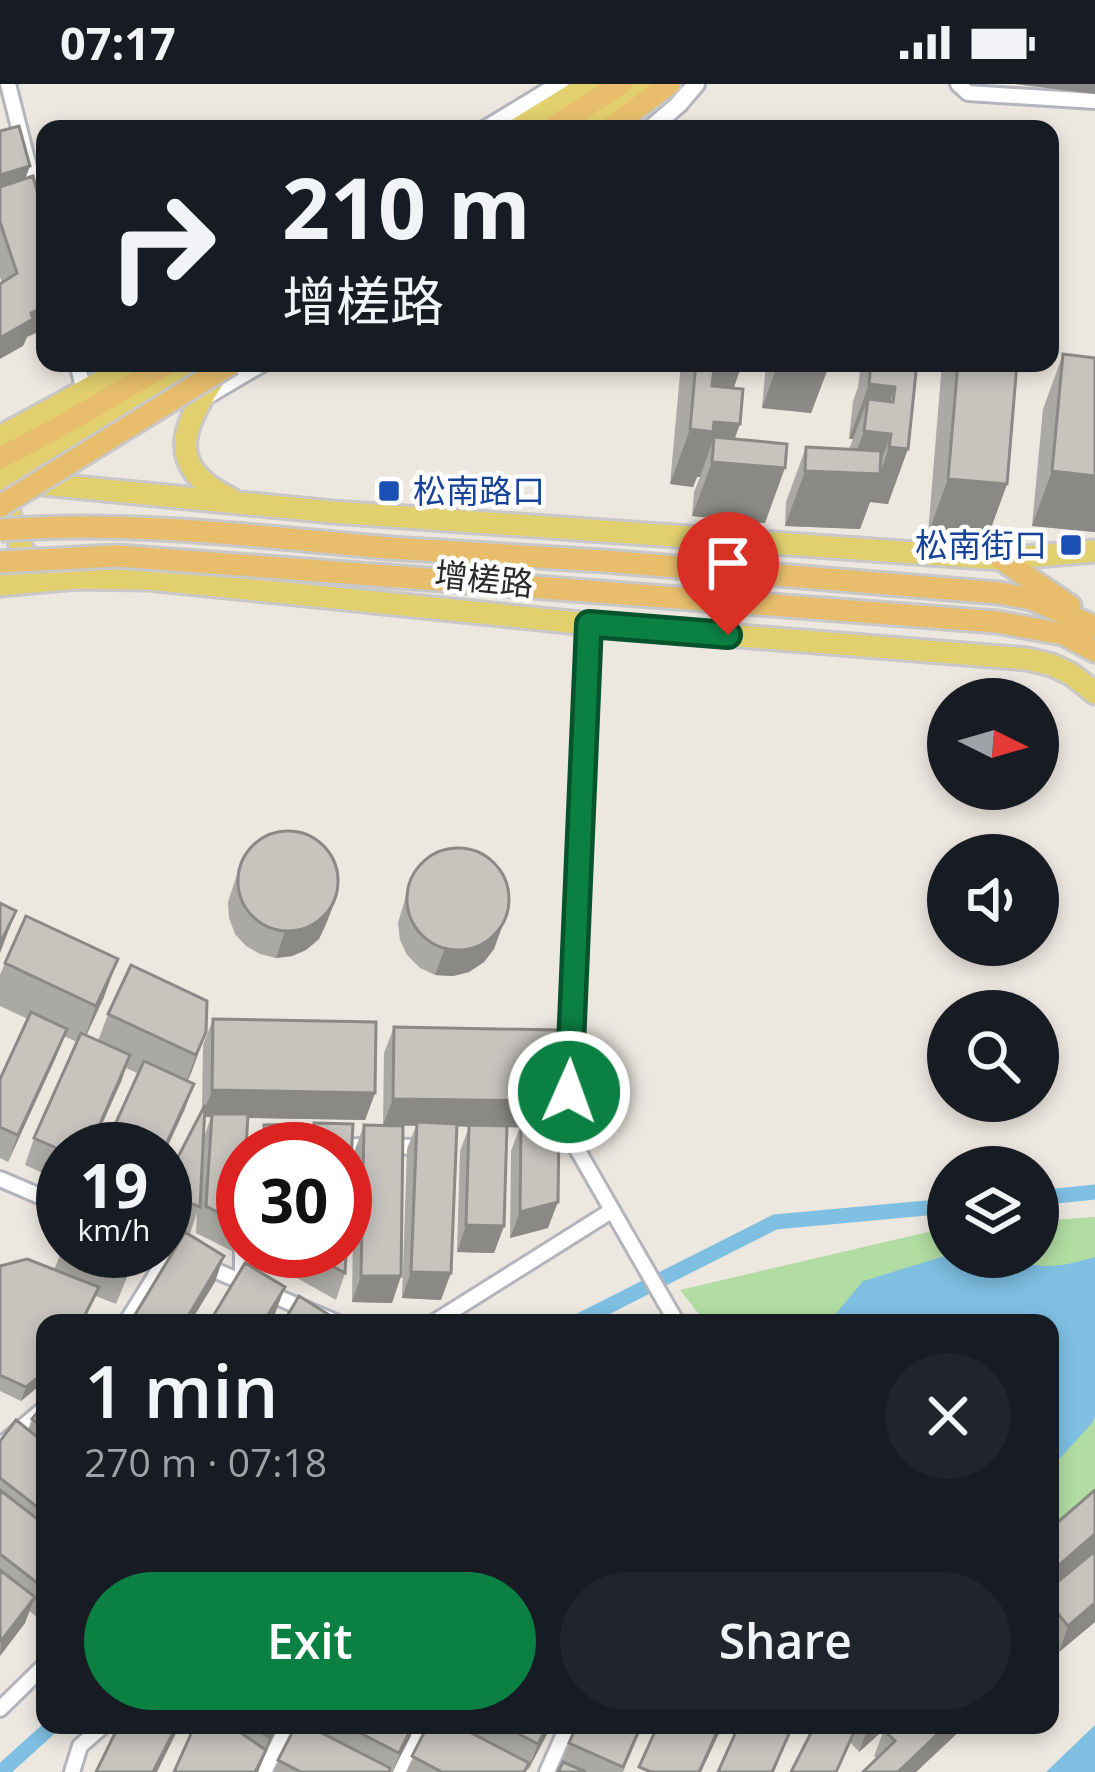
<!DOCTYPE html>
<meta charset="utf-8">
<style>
:root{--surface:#171b24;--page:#20242c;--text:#f1f3f6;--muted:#9ea1a6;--accent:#0b8043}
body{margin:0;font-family:"Open Sans","Noto Sans SC",sans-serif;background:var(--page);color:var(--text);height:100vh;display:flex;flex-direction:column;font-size:45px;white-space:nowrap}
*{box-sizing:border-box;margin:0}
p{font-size:39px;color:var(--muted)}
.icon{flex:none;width:66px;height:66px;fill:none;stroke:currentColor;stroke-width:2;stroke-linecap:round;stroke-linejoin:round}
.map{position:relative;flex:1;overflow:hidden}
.sheet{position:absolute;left:36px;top:1230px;width:1023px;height:420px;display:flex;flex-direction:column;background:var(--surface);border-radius:24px;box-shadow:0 6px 18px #0003}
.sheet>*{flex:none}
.hud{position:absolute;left:36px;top:36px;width:1023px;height:252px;border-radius:24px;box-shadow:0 6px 18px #0003;background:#171b24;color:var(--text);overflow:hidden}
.needle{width:78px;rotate:95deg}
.fabs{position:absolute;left:927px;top:594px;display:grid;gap:24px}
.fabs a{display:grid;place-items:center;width:132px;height:132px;border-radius:50%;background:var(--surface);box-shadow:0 6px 18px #0003;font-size:60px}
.speed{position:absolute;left:36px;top:1038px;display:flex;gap:24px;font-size:60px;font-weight:700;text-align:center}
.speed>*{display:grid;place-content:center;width:156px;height:156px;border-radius:50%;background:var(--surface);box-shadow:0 6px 18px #0003;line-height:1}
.speed small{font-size:30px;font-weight:400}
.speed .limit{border:18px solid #d22;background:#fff;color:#111}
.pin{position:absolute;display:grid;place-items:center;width:102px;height:102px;color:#fff;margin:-123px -51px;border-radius:50% 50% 50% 0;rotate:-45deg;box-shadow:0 0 12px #0007}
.pin .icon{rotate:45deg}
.me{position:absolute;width:132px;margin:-66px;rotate:2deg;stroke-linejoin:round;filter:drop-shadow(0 0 9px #0008)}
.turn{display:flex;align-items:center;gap:42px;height:252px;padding:0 48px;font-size:54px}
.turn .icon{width:156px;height:156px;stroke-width:2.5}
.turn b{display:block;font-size:84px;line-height:102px}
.round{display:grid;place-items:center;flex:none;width:126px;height:126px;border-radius:63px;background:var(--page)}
.head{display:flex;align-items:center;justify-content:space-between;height:204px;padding:0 48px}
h1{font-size:72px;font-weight:600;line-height:90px}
.action{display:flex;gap:24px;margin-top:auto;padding:24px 48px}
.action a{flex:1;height:138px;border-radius:72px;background:var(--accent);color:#fff;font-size:48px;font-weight:600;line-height:138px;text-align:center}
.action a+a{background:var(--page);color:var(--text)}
.status{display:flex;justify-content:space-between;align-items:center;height:84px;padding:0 60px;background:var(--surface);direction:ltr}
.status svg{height:33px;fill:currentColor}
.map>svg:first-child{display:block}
</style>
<div class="status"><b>07:17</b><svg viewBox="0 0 49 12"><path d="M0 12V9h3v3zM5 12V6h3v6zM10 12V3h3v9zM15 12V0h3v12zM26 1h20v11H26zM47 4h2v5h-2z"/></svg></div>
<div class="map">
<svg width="1095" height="1688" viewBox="0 0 1095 1688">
<rect width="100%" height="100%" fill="#ece7df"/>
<path fill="#b1dca2" d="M1095,1133v297l-45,32v-223h-344l-26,-33 265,-62h3v29h90v-36z"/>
<path fill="#7ebfe2" d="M948,1171l39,12 14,-10c39,12 54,12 94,0v159l-3,7 -38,42 -4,1v-143h-217l1,-7 29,-35z
M1095,1641v47h-49z"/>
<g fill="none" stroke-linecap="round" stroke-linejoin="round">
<path stroke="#7ebfe2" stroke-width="15" d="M1038,1114l57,-6
M575,1239l200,-101 173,-16
M1,1688l52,-47"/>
<g stroke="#b3b4bd" stroke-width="20">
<path id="minor" d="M8,0l27,107
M958,0l10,9 127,8
M77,279l7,28
M589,540l-20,468 8,57 100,174
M246,1065l19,-4 161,2
M0,1095l63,27
M242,1131v67
M165,1165l173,74
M126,1239l44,-71
M433,1239l178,-112
M0,1362l45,-38
M0,1625l45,-44
M72,1688l8,-26 24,-21
M264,1688l20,-39 20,11
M399,1688l21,-47
M547,1688l21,-47"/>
</g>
<g stroke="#b3b4bd" stroke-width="22">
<path id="tertiary" d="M486,45l74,-45
M650,45l29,-25 17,-20
M206,312l56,-33"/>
</g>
<g stroke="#c8c8c8" stroke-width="27">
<path id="primary" d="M517,45l73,-45
M579,45l66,-45
M221,284c-34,52 -63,96 10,131
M0,353l135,-74
M1,395l197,-116
M0,396l333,32 668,47 94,-8
M1,407l21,58 5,7 15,9
M0,501l76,-7 73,1 440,45 438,35 25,6 19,9 24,19"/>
</g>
<g stroke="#c8c8c8" stroke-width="27">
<path id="trunk" d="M550,45l71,-45
M609,45l60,-45
M0,374l54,-28 115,-67
M390,464l214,13 395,32 32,6 64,28
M1001,475l69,47
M387,492l610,46 66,12 32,17"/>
</g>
<use href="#minor" stroke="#fff" stroke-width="14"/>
<use href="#tertiary" stroke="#fff" stroke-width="16"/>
<use href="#primary" stroke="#e2d06e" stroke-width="21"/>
<use href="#trunk" stroke="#e8be6c" stroke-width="21"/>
<g stroke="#c8c8c8" stroke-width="27" stroke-linecap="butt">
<path id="trunk-bridge" d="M0,422l232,-143
M0,446c130,-10 261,7 390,18
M0,478l117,-6 270,20"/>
</g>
<use href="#trunk-bridge" stroke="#e8be6c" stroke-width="21"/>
</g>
<path fill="#aba9a3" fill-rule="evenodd" d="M0,47l26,48 1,158 -4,9 -23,-69z
M1063,270l32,4v174l-63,-6 11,-117z
M681,279h60l-7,25 1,51 30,84 -73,-7 2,-24 6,-15h-3l-4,10 -23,-3z
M766,279h64l-19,50 -49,-5z
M861,279h56l-29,141 -18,-2 -10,27 -75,-3 1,-24 20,-55 43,2 4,-10h-4l4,-38 5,-14z
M942,279h75l-10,121 -20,55 -59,-5z
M242,775l94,39 -10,26 -7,15 -13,11 -14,6 -16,2 -16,-4 -14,-8 -11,-12 -6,-16 -1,-16z
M411,795l83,70 -10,13 -15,10 -16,4 -18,-1 -15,-7 -13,-13 -7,-15 -2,-17z
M5,879l99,34 -18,38 12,6 10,-27 98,18 -19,49 7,3 -10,27 -45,-37 -13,-6 -5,14 -58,67v33l-38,-17 9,-27 43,-96 -13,-6 -56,126 -8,-4v-79l28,-60 -28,-13v-31z
M213,935l162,74 -10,27 -118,-2 -4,108 -9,26 -38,-19 1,-20 -7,20 -25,-10v-41l37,-71 1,-66zM205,1033h6l-7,20z
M394,943l162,74 -9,24 1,103 -38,10 1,-87 9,-24h-13l-3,99 -10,27 -37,-1 3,-101 9,-24 -13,-1 -15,174 -39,-2 5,-149 9,-23 -33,-1 1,-72z
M314,1039l39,1 -8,149 -9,27 -39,-22 2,-27h46v-102h-40z
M264,1041l37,24h-46z
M364,1041l37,151 -9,27 -40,-1 2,-150z
M63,1163l75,4 -22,53 -20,-8 -51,85 -24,20 -21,-10v-125l54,4z
M253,1167h41l-8,23 -33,-16z
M45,1319v213l-4,4 -12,-9 -4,12 -25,33v-215l28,-11 4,-11z
M1095,1406v132l-36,30 -9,-10v-113z
M195,1641h83l-20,47h-84z
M296,1641h119l-22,47h-119z
M428,1641h124l-24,45 -1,-1 -1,3h-120z
M577,1641h66l-20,47h-65z
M815,1641h74l-30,27 -9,-10z
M889,1641h77l-50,47h-53l14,-13 -3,-3 10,-26z"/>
<path fill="#8b8985" d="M1015,0h80v10z
M30,82l-10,27 -20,6v-24z
M45,223v22l-18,8 -4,9 -23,13v-21l31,-25z
M704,279l36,7 -19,53 19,1 -14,39 59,5 -20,55 -73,-7 20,-54 2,-25 -14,40h-3l-4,10 -23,-3 20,-55z
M778,279h52l-19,50 -49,-5z
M869,300l26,3 -17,46 13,1 -15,40h4l9,-27 19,2 -20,55 -18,-2 -10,27 -75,-3 20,-55 44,2 15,-42 4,-32 -15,40h-4z
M1052,387l43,5v56l-63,-6z
M948,395l59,5 -20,55 -59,-5z
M336,814l-10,26 -7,15 -13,11 -14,6 -16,2 9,-27z
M16,827l-16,42v-9z
M504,838l-10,27 -10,13 -15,10 -16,4 -18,-1 10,-27z
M118,875l-14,38 -22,48 14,-39z
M67,945l-10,26 -49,107 10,-27z
M206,948l-14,39 -10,23 14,-39z
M130,971l-9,27 -30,67h-2z
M194,1000l-10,27 -19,41 -1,-3z
M212,1006l163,3 -10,27 -163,-3z
M393,1015l163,2 -10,27 -163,-3z
M558,1118l-10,26 -38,10 10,-26z
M466,1141l38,1 -10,27 -37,-1z
M224,1172l-9,26 -25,41h-6z
M411,1188l40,1 -10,27 -39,-2z
M361,1192h40l-9,27 -40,-1z
M285,1203l-10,27 -5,9h-7z
M45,1288v9l-24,20 5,-14z
M1095,1450v18l-45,39v-18z
M35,1513l-10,26 -25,33 1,-15z
M1095,1519v19l-36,30 9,-26z
M177,1641h3l-23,47h-4z
M275,1641h3l-14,30 2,-5 -8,22h-3z
M413,1641h2l-5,13 -18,34z
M548,1641h4l-24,45 10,-26z
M641,1641h2l-22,47z
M720,1641h3l-22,47h-2z
M793,1641l-19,47h-2z
M869,1641h20l-30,27z
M947,1641h19l-50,47h-18z"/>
<path fill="#c7c4be" stroke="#8b8985" stroke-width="3" d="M19,42l11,40 -30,9v-44z
M33,92l12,45v86l-14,6 2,6 -33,19v-54l17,-11 -17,-51v-35z
M1063,270l32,4v118l-43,-5z
M696,279h45l-1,7 -26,-2 -2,18 31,3 -3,35 -26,-2 -1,10 -23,-3z
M871,279h46l-9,86 -19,-2 2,-13 -27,-3 4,-32 25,3 2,-15 -26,-3z
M958,279h59l-10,121 -59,-5z
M714,353l73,7 -2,24 -73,-6z
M806,363l75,4 -1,23 -75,-3z
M238 797a50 50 0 1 1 100 0a50 50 0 1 1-100 0Z
M407 815a51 51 0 1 1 102 0a51 51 0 1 1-102 0Z
M0,819l16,8 -16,33z
M26,832l92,43 -22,47 -91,-43z
M131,881l76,36 -1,31 -10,23 -88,-41z
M31,928l36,17 -49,106 -18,-8v-48z
M213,935l163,3 -1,71 -163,-3z
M394,943l163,3 -1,71 -163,-2z
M81,949l49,22 -41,94h-26v2l-29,-13z
M144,977l50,23 -30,65h-60z
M205,1021l-5,102 -35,-14v-11z
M212,1030h36l-2,35h-3v76l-37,-19z
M417,1038l40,2 -6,149 -40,-1z
M314,1039l39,1 -8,149 -38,-21 38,-1v-102h-32z
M302,1040l-1,25h-37v-24z
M521,1040l38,1 -1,77 -38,10z
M364,1041l39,1 -2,150h-40z
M469,1041l38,1 -3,100 -38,-1z
M185,1148l39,24 -40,67h-54z
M63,1163v4h73l-11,26 -64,-27z
M27,1175l72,28 -18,36h-36v49l-19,15 -26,-12v-109z
M245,1179l40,24 -22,36h-54z
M299,1212l35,22 -3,5h-48z
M45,1319v26l-13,-10z
M16,1336l29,23v70l-45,-35v-37z
M0,1406l45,35v64l-45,-35z
M1095,1406v44l-45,39v-44z
M1095,1467v52l-27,23 -18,-22v-16z
M0,1486l35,27 -34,44 -1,-1z
M119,1641h58l-24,47h-57z
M195,1641h34l37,25 -11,22h-81z
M250,1641h25l-6,12z
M296,1641h10l84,43 -1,4h-88l-23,-12z
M345,1641h68l-14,28z
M428,1641h28l73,38 -5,9h-82l-30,-16z
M502,1641h46l-10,19z
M577,1641h64l-18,42 -54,-24z
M658,1641h62l-21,47h-48l-12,-5z
M739,1641h54l-21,47h-54z
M815,1641h23l16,7 -18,40h-45z
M889,1641h58l-49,47h-35l32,-31 -11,-11z
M563,1678l23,10h-28z"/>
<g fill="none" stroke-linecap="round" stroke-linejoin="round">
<g stroke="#07532c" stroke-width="30">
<path id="route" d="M569,1008l20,-468 139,11"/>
</g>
<use href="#route" stroke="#0b8043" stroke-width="21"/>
</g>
<g fill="#1a4fb4" stroke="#fff" stroke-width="4.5">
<rect x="377" y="395" width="24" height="24" rx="6"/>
<rect x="1059" y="449" width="24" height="24" rx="6"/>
</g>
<g text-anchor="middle" stroke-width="9" stroke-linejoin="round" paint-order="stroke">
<g font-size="33" fill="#164399" stroke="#fff" text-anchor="start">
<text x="413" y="419">松南路口</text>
<text x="1047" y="473" text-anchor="end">松南街口</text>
</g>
<g font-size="33" fill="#2b2b2b" stroke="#fff">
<text transform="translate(484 495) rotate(6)" y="12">增槎路</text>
</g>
</g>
</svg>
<div class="fabs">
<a><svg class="needle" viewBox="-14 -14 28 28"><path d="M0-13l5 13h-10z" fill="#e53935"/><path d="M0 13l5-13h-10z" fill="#9ea1a6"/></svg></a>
<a><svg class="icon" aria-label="sound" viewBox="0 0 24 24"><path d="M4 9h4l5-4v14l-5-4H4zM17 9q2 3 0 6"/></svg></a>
<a><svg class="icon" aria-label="search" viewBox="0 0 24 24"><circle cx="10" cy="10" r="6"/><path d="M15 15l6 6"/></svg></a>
<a><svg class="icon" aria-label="layers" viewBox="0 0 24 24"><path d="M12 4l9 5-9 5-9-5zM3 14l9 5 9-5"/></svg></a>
</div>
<div class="speed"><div>19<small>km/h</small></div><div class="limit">30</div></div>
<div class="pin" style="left:728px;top:551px;background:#d93025"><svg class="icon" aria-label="arrive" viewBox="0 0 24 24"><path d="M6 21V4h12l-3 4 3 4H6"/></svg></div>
<svg class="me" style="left:569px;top:1008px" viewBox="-20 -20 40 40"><circle r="17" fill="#0b8043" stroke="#fff" stroke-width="3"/><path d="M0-11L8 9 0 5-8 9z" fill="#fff"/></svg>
<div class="hud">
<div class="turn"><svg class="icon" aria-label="right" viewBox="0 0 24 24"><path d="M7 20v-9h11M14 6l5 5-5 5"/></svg><div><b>210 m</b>增槎路</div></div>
</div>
<section class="sheet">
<div class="head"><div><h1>1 min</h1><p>270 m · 07:18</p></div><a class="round"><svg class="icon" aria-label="close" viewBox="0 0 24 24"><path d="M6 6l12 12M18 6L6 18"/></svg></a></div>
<div class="action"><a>Exit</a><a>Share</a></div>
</section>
</div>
